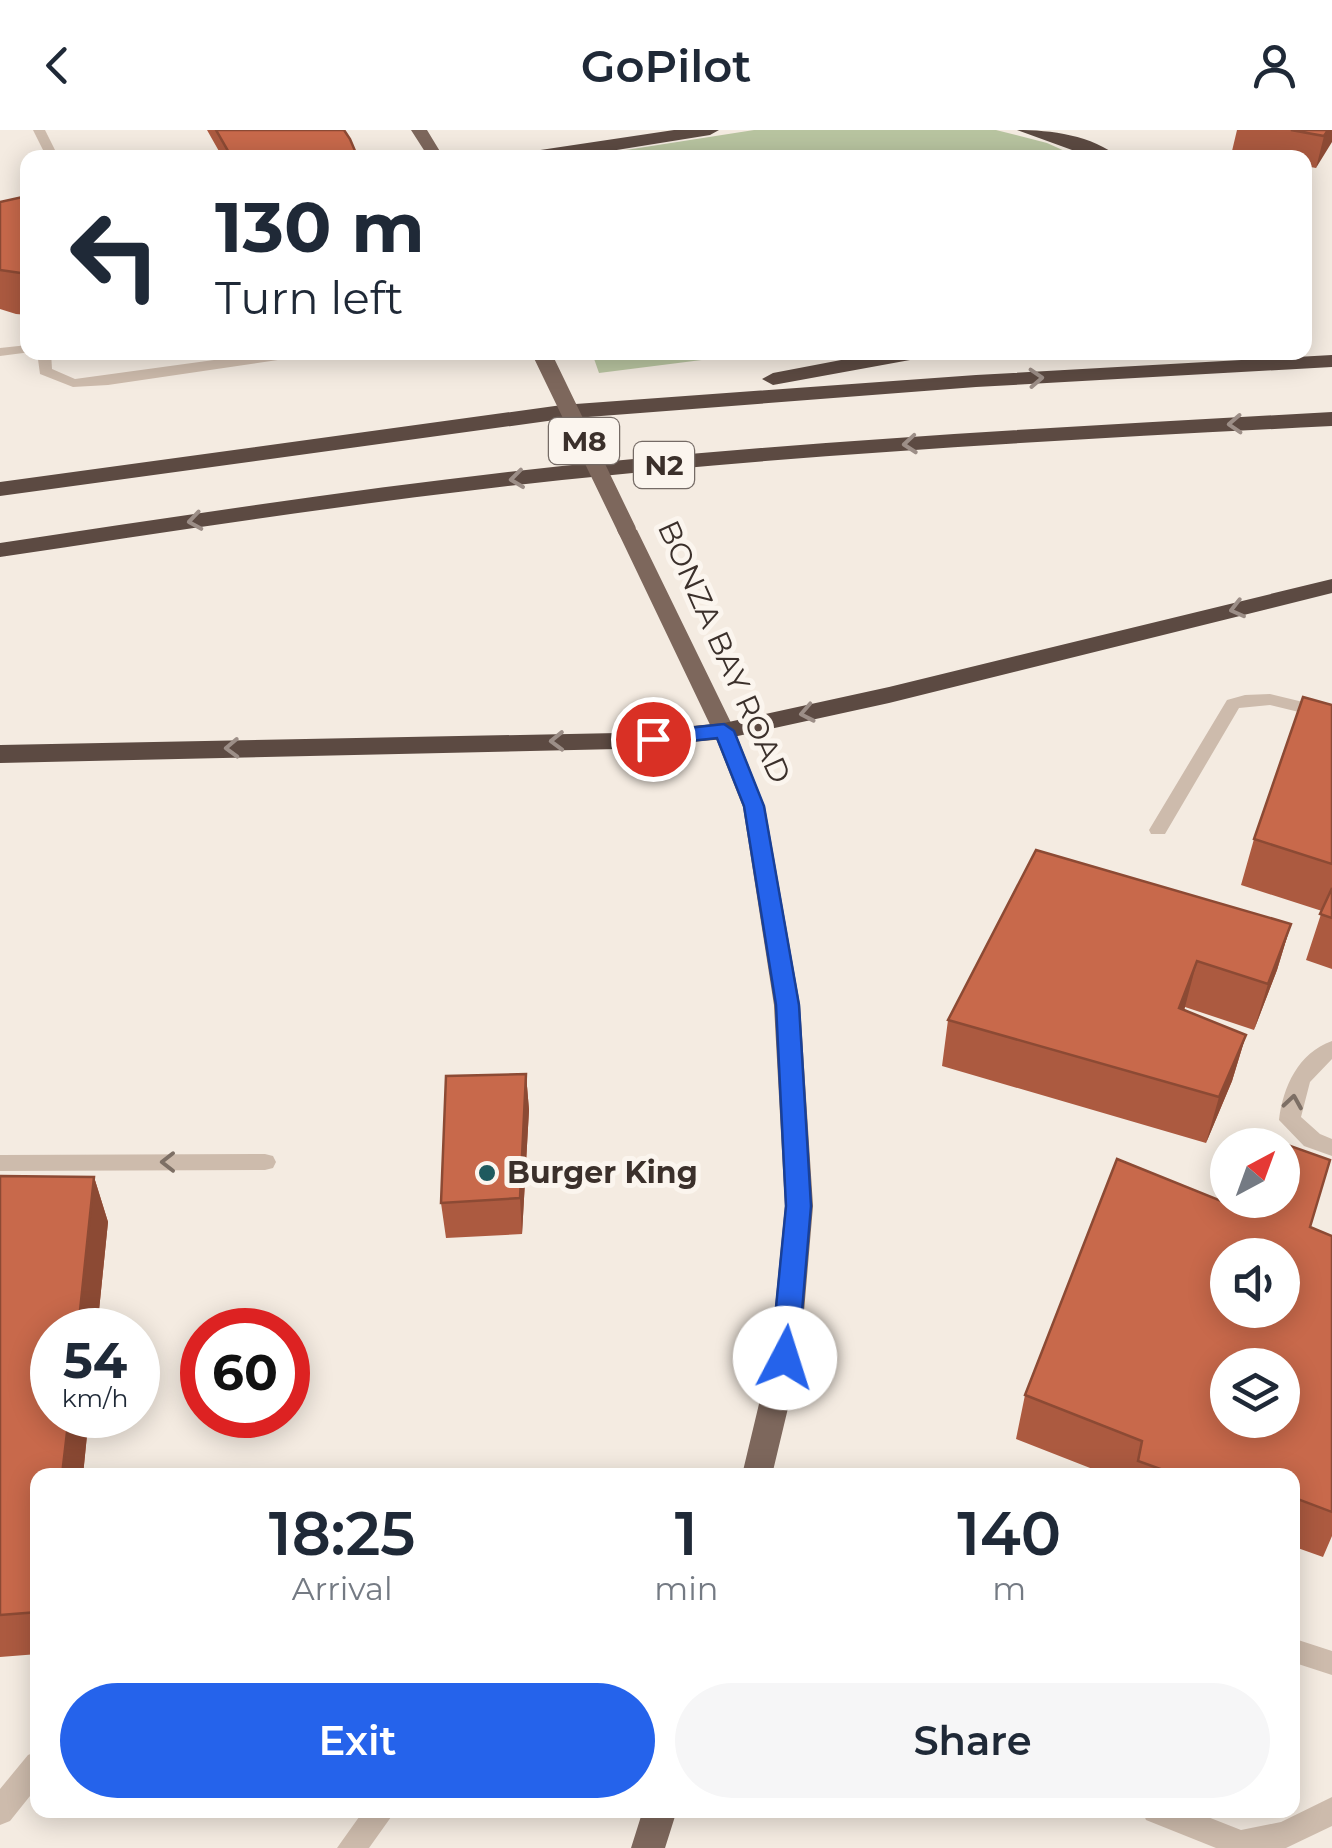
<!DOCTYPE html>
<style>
:root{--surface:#fff;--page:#f6f6f7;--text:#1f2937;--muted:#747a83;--accent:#2563eb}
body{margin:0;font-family:Montserrat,sans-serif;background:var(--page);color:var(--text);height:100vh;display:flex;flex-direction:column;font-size:38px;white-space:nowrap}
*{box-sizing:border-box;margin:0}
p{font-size:32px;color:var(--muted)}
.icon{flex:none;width:55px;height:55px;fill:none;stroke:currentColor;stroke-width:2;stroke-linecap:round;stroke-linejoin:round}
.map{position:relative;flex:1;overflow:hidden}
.sheet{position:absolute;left:30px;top:1338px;width:1270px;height:350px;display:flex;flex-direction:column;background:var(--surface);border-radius:20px;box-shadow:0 5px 25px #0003}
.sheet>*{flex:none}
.top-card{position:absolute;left:20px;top:20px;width:1292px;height:210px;border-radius:20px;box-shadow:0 5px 25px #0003;background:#fff;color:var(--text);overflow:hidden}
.needle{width:65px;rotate:41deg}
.fabs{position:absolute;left:1210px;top:998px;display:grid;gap:20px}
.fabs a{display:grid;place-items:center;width:90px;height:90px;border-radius:50%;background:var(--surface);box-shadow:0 5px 25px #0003;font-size:50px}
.speed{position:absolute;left:30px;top:1178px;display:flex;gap:20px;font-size:50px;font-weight:700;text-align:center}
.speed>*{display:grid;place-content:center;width:130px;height:130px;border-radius:50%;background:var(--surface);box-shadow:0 5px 25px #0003;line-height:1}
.speed small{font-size:25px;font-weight:400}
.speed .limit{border:15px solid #d22;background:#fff;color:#111}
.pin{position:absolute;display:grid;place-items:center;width:85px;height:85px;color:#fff;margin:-42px;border:5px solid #fff;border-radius:50%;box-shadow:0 2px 10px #0007}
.me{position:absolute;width:110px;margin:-55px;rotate:5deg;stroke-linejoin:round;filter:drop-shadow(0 0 8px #0008)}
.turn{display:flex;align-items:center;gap:35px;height:210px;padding:0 30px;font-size:45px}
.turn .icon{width:130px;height:130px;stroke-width:2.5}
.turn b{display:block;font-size:70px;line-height:85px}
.eta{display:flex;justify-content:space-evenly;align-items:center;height:170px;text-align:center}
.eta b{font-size:60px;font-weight:600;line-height:70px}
.button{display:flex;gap:20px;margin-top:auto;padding:20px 30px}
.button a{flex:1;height:115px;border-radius:60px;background:var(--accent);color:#fff;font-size:40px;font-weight:600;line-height:115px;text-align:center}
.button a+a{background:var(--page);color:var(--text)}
header{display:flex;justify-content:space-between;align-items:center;height:130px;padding:0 30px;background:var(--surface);font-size:45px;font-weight:600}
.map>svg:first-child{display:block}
</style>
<header><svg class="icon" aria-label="back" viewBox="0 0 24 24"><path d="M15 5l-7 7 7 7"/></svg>GoPilot<svg class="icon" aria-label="person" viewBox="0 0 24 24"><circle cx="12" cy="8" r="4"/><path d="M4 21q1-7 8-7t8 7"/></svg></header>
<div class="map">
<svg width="1332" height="1718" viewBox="0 0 1332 1718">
<rect width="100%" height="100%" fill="#f4ebe1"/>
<path fill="#b8c4a0" d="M754,0h242l51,13 31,14h-497z
M592,223h165l-158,20z"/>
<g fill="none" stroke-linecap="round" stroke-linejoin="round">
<path fill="#cdbbac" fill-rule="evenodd" d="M33,0h12l14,28h-12z
M28,215v7h3l-31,4v-8z
M37,222h14l1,17 23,10 198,-27h39l-7,4 -197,29 -35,2 -33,-13z
M1270,564l62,15v11l-62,-15 -31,3 -74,126h-14l-2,-4 78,-130 18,-5z
M1332,911v18l-22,23 -9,35 19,17 12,5v17l-28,-10 -25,-26c4,-33 19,-67 53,-79z
M265,1024l8,2 3,6 -3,6 -8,2 -265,1v-16z
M1292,1508l40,13v24l-40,-13z
M38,1621v35l-28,35 -10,4v-36l28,-34z
M1332,1667v29l-46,22h-70l-70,-28 -4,-10h48l51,20 40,-8z
M364,1680h32l-27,38h-32z"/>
<path fill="#7d675c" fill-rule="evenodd" d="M411,0h16l17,28h-15z
M627,394l10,6 98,201 30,76 35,198 13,201 -13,152 -28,117h-30l28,-117 15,-152 -11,-201 -31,-198 -30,-76 -96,-201z
M643,1680h34l-12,38h-34z"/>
<path fill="#5c4a42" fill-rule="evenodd" d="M674,0h45l-9,5 -143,23h-49l9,-6z
M1017,0c34,0 75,5 103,28h-26z
M883,222h48l-10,6 -148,27 -11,-6 11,-6z
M1332,225v12l-356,20 -414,32 -562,77v-14l562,-77 414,-30z
M1332,282v14c-257,13 -514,27 -770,54 -188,20 -375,49 -562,77v-14c187,-28 374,-57 562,-77 256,-26 513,-40 770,-54z
M1332,449v14l-443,110 -165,36 -106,10 -618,14v-18l618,-12 106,-10 165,-36z"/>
<path stroke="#7d675c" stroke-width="18" d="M541,222l86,178"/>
</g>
<path fill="#ac5a40" d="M207,0h137l-124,23z
M1237,0h95l-16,38 -11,-2v-8h-41l-32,-7z
M28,69v116l-12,-1 -16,-5v-107z
M1332,575v264l-26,-9 16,-49 -81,-26 13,-46z
M1291,794l-14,46 -23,60 -69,-23 -1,3 62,25 -14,46 -26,62 -264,-77 6,-46z
M526,944l3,36 -7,124 -76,4 -5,-35z
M0,1046l94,1 14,45 -11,108h-45v85h37l-6,60h-45v179l-38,3z
M1221,1071l89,26 22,9v300l-9,21 -31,-11v-71h-184l-92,-36 9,-44z"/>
<path fill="#8c4a34" d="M1328,0h4v12l-16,26 8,-32z
M1291,794l-14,46 -23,60 14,-46z
M1197,831l-12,46 -18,47 12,-46z
M1246,905l-14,46 -26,62 13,-46z
M526,944l3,36 -7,124 -2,-36z
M94,1047l14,45 -11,108h-19z
M69,1285h20l-6,60h-21z"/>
<path fill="#c8694b" stroke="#8c4a34" stroke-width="2.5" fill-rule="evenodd" d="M216,0h128l6,9 8,19h-160l30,-7z
M1291,0h37l-4,6z
M27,66l1,78 -28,-4v-68z
M1303,567l29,8v159l-78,-25z
M1036,720l255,74 -23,60 -71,-23 -18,47 67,27 -27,62 -271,-77z
M1332,758v30l-12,-4z
M526,944l-6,124 -79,5 5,-127z
M1248,1001l82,29 -20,67 22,9v276l-40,-15v-22h-57l-8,-3v3h-50l-39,-14 4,-20 -117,-46 92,-236 104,42 7,-17v16h54v-55h-39zM1228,1125h54v55h-54zM1228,1235h54v55h-54z
M0,1046l94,1 -16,153h-26v85h17l-7,60h-24v137l-38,3z"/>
<defs><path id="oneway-chevron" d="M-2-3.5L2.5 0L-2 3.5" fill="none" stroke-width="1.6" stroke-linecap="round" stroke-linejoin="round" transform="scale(2.5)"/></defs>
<g stroke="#9c8e87">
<use href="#oneway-chevron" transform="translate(1036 248) rotate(-3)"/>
<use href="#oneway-chevron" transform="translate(1235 294) rotate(177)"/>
<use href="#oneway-chevron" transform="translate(910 314) rotate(175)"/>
<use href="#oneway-chevron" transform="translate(517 349) rotate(173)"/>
<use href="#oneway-chevron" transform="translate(195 391) rotate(171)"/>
<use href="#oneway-chevron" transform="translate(1237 479) rotate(166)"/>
<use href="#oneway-chevron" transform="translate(807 583) rotate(169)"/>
<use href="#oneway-chevron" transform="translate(557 611) rotate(179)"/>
<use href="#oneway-chevron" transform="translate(232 618) rotate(178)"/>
</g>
<g stroke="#7d6f65">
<use href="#oneway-chevron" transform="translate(1293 972) rotate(-81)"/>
<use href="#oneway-chevron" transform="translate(168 1032) rotate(-180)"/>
</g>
<path fill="#2563eb" stroke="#184099" stroke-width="2.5" d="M724,594l10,7 30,75 35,199 12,201 -13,152 -4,8 -9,3 -10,-3 -4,-8 15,-152 -10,-201 -32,-199 -27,-68 -64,7 -10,-6 10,-7z"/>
<circle fill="#1f5a5e" stroke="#fbf5ee" stroke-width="4" cx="487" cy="1043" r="10"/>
<g text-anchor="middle" stroke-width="10" stroke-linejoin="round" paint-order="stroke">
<g fill="#fbf5ee" stroke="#756b66" stroke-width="2.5">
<rect x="549" y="288" width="70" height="46" rx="8"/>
<rect x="634" y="312" width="60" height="46" rx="8"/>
</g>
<g font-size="28" font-weight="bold" fill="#3b302b">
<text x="584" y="321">M8</text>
<text x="664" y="345">N2</text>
</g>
<g font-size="30" fill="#3b302b" stroke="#fbf5ee">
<text transform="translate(724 522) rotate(66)" y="10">BONZA BAY ROAD</text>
</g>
<g font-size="30" font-weight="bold" fill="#3b302b" stroke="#fbf5ee" text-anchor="start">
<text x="507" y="1053">Burger King</text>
</g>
</g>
</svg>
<div class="fabs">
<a><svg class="needle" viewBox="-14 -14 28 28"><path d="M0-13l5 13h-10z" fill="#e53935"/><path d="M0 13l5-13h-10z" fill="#747a83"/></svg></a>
<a><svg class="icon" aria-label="sound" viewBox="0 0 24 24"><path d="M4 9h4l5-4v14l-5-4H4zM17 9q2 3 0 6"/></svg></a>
<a><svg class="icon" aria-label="layers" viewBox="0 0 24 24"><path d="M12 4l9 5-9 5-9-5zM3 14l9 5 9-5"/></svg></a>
</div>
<div class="speed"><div>54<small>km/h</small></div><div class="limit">60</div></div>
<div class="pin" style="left:653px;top:609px;background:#d93025"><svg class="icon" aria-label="arrive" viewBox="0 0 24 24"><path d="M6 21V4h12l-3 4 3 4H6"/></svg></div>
<svg class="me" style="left:785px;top:1228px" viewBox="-20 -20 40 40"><circle r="19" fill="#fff"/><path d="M0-13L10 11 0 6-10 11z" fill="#2563eb"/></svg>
<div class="top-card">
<div class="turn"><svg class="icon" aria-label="left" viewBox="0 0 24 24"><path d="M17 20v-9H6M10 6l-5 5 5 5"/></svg><div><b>130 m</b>Turn left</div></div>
</div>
<section class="sheet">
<div class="eta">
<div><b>18:25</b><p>Arrival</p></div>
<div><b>1</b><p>min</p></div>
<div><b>140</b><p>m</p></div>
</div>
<div class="button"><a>Exit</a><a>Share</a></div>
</section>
</div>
